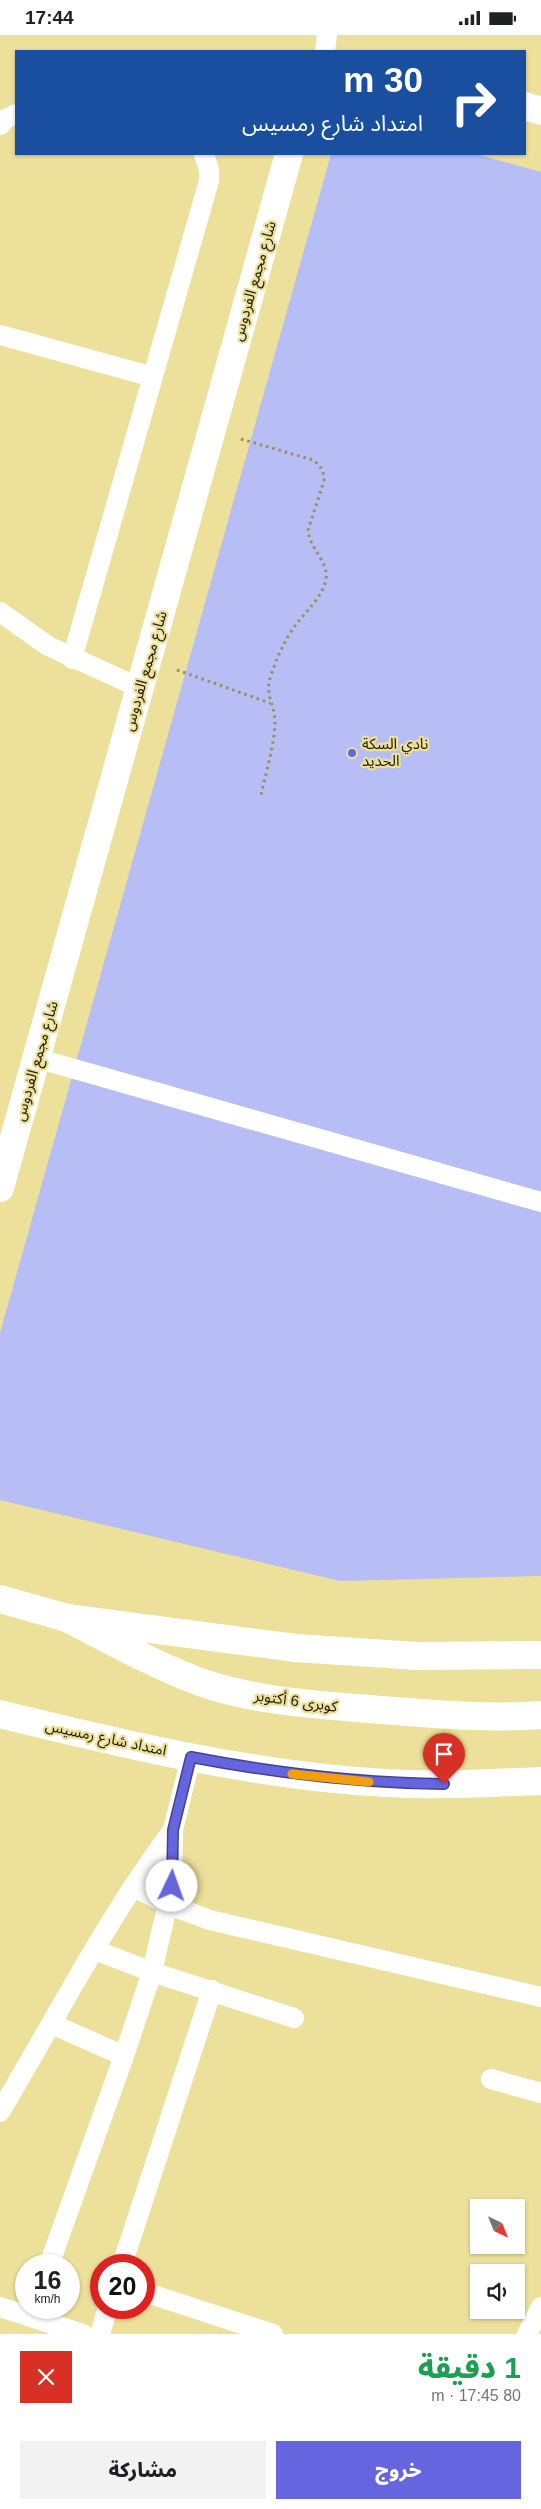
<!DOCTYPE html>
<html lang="ar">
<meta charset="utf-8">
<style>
:root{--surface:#fff;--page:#f2f2f2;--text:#202124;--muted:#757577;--accent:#6566df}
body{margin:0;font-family:Arial,"Noto Sans Arabic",sans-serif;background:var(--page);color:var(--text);direction:rtl;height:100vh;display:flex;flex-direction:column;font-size:19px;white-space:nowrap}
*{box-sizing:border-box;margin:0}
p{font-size:16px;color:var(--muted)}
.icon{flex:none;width:28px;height:28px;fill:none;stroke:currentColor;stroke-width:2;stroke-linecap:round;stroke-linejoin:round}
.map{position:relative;height:2299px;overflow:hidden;direction:ltr}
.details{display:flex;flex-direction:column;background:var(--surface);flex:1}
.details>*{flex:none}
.top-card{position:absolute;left:15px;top:15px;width:511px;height:105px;border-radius:0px;box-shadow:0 1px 4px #0004;direction:rtl;background:#1a4fa0;color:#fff;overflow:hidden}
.needle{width:32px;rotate:137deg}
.fabs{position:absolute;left:470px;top:2164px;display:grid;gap:10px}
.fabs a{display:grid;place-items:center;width:55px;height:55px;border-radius:0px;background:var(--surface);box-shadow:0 1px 4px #0004;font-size:25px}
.speed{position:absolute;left:15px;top:2219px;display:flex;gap:10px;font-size:25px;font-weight:700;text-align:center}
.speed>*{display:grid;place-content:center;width:65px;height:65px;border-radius:50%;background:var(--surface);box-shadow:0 1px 4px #0004;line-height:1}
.speed small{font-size:12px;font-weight:400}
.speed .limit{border:8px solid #d22;background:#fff;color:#111}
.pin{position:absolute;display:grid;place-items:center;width:42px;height:42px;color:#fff;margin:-51px -21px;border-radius:50% 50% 50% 0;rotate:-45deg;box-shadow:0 0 5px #0007}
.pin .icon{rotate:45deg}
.me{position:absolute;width:55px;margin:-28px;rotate:3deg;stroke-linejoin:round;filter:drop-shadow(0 0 4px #0008)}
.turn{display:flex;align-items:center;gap:18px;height:105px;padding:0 20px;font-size:22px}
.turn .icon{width:65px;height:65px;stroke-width:2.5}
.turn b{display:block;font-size:35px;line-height:42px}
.round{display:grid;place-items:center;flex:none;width:52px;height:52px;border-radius:0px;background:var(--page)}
.summary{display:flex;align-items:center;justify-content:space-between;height:85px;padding:0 20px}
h1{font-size:30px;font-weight:800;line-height:38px;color:#1e9e55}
.cta{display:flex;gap:10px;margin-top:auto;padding:10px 20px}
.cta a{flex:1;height:58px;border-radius:0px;background:var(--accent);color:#fff;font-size:20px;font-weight:800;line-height:58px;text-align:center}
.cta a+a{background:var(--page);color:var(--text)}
.status{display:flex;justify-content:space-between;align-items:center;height:35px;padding:0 25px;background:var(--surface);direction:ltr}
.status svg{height:14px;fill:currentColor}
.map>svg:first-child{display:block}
</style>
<div class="status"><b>17:44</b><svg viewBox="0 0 49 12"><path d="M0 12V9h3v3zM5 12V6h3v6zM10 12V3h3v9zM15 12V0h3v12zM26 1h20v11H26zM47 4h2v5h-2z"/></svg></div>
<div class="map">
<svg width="541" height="2299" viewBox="0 0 541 2299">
<rect width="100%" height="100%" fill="#ede09b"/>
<path fill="#b7bdf5" d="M331,119h145l65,18v1404l-201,5 -340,-81v-167z"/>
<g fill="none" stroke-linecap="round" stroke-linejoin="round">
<path stroke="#988f5b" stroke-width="3" stroke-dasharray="2.5 4" stroke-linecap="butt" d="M241,404l72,21c8,6 11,11 11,21l-16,49c1,18 21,32 18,49 -3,18 -21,33 -31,47 -11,15 -18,32 -24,49 -7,20 4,29 4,48 -1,24 -9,49 -14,72
M177,635l93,33"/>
<path stroke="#fff" stroke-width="20" d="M325,16l2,-16
M0,90l5,-6 11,-5
M0,300l153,42
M0,577l48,34 92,42
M72,624l137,-478v-11l-5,-16
M36,1023l505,144
M134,1852l35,18 41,15 331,77
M95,1915l57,22 142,46
M52,1989l72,32
M491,2044l50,14
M0,2077c56,-94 107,-194 173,-282
M49,2230l75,-209 28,-84 20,-86 1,-56 18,-73
M122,2230l90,-275
M144,2257l129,42
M0,2272l83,27
M100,2299l8,-27
M527,2299l14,-27"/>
<path stroke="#fff" stroke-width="28" d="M525,71l16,5
M0,1153l289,-1034"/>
<path stroke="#fff" stroke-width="28" d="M0,1564l67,19 229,30 121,8 124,-1
M0,1679c127,31 256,62 386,69 52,3 103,0 155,-2"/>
<path stroke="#fff" stroke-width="28" d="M67,1583c43,22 87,47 133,64 57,20 122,23 182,28 53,4 106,9 159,5"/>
</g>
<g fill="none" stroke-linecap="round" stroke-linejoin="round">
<g stroke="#424291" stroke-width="12">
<path id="route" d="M172,1851l1,-56 18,-73c84,16 168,26 253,27"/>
</g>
<use href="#route" stroke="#6566df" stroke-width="9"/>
<path stroke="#f59e0b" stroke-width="9" d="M292,1739l77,8"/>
</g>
<circle fill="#6566df" stroke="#ede09b" stroke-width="2" cx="352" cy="718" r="5"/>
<g text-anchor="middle" stroke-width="4.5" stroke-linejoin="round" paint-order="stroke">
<g font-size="15" fill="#252003" stroke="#ede09b">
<text transform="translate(254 246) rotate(-74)" y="5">شارع مجمع الفردوس</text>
<text transform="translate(145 636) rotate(-74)" y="5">شارع مجمع الفردوس</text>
<text transform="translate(36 1026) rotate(-74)" y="5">شارع مجمع الفردوس</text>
<text transform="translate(296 1666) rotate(8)" y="5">كوبرى 6 أكتوبر</text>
<text transform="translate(106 1703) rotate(12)" y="5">امتداد شارع رمسيس</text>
</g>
<g font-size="15" fill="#252003" stroke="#ede09b" text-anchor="start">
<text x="362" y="714">نادي السكة<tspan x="362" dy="17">الحديد</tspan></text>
</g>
</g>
</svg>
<div class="fabs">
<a><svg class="needle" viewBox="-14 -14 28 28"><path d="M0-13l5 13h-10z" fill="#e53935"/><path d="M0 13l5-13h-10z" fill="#757577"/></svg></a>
<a><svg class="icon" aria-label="sound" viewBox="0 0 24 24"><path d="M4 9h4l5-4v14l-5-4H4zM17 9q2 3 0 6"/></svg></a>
</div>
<div class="speed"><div>16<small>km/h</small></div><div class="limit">20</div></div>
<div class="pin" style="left:444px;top:1749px;background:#d93025"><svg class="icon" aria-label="arrive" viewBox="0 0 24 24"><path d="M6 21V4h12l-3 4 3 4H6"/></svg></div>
<svg class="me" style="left:172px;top:1851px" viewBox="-20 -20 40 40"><circle r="19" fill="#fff"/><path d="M0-13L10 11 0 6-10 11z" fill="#6566df"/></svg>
<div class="top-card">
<div class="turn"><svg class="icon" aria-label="right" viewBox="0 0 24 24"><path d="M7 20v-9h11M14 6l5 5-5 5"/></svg><div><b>30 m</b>امتداد شارع رمسيس</div></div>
</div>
</div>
<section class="details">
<div class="summary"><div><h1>1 دقيقة</h1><p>80 m · 17:45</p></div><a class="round" style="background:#d93025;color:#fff"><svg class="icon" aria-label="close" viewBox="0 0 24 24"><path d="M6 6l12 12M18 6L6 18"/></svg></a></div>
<div class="cta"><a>خروج</a><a>مشاركة</a></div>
</section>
